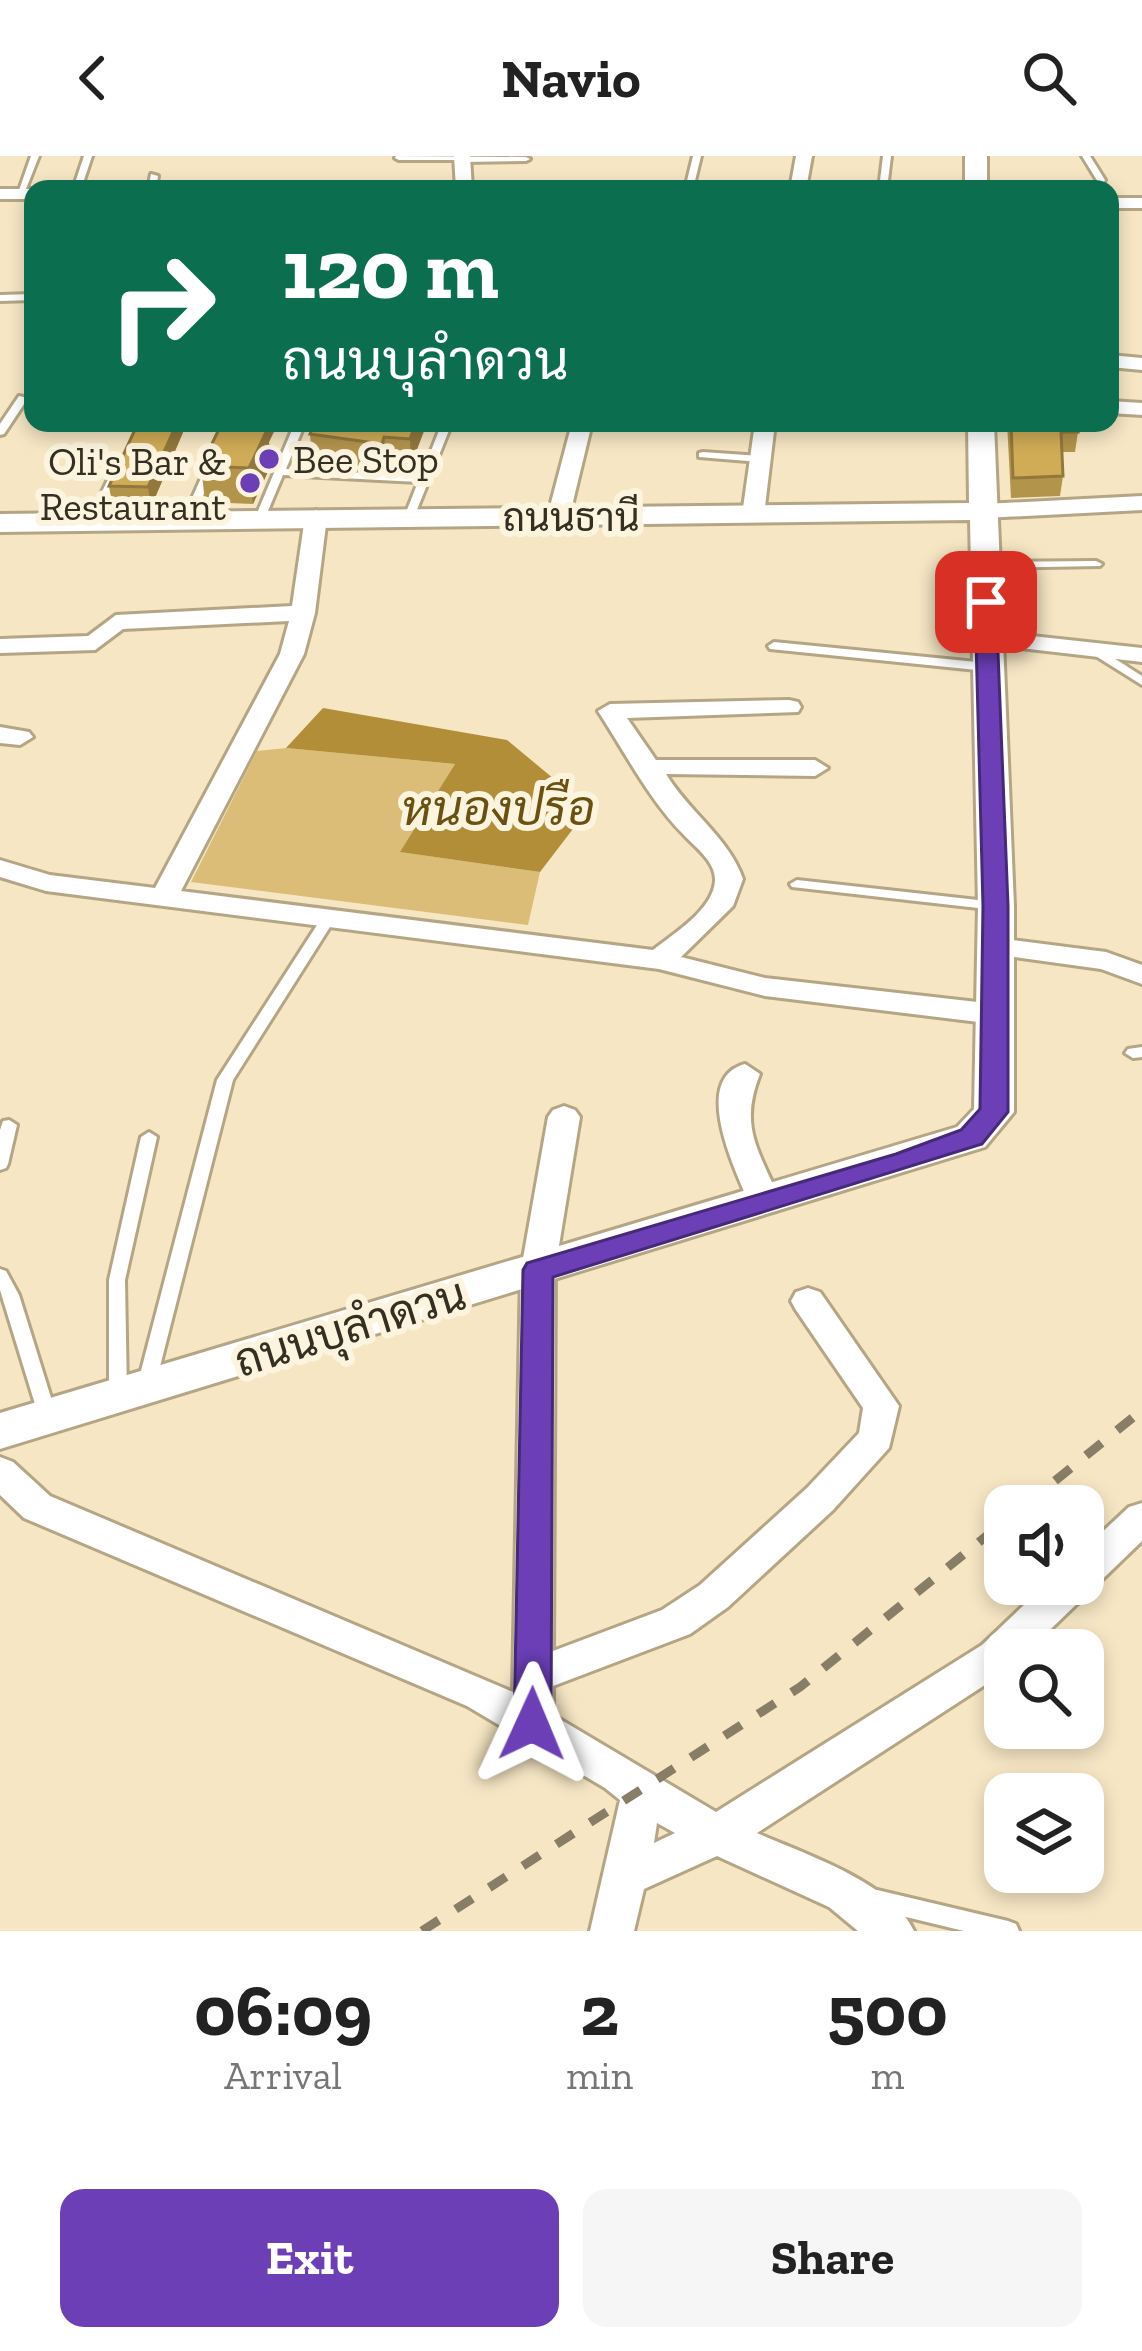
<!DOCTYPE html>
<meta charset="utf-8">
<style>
:root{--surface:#fff;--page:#f6f6f6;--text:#222;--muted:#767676;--accent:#6c3fb7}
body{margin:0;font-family:"Zilla Slab",Sarabun,serif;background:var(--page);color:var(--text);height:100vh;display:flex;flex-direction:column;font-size:45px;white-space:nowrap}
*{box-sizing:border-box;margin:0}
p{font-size:39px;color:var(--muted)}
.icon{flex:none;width:66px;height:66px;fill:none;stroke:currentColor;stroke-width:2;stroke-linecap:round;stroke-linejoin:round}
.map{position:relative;height:1775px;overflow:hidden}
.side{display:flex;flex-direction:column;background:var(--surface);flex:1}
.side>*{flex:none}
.guide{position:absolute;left:24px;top:24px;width:1095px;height:252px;border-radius:24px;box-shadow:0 6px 18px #0003;background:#0b6e4f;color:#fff;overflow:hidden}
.tools{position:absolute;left:984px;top:1329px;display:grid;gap:24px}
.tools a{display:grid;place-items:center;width:120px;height:120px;border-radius:24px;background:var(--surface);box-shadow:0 6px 18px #0003;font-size:60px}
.pin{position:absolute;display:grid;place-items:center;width:102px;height:102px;color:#fff;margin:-51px;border-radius:24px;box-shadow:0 6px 18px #0006}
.me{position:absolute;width:132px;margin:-66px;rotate:1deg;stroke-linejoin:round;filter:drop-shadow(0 0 9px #0008)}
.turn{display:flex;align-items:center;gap:42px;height:252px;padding:0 60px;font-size:54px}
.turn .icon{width:156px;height:156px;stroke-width:2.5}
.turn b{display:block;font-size:84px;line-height:102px}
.eta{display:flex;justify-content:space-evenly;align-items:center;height:204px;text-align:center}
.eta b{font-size:72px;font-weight:700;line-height:84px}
.cta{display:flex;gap:24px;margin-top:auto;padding:24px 60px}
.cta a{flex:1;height:138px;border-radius:24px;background:var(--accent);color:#fff;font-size:48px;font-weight:700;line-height:138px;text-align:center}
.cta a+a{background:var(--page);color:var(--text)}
header{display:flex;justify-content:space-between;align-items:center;height:156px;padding:0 60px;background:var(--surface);font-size:54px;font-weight:700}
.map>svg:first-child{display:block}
</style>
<header><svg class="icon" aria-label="back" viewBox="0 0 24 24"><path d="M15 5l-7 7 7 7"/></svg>Navio<svg class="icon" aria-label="search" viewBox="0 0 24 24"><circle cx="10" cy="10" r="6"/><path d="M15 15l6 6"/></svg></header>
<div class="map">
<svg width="1142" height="1775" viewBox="0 0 1142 1775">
<rect width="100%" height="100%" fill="#f6e6c4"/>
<path fill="#dcbd77" d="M286,592l169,16 -54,88 139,20 -12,53 -337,-43 66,-131z"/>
<path fill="#b18e37" d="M323,552l184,32 82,68 -49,64 -140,-20 55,-88 -169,-16z"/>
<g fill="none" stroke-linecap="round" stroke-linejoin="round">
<g stroke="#b4a685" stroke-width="6">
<path id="service" d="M31,0h8l-15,38 -7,2z
M84,0h8l-11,33h-8z
M396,0l130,1 4,2 -4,2 -63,1 -4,-2h-60l-4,-2z
M693,0h8l-8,33h-8z
M883,0h8l-4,33h-8z
M1082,0h8l15,24 -1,2h-6z
M151,18l7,2 -2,13h-8z
M33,138v6l-33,1v-6z
M19,240l9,2 -24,36 -4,1v-11z
M295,267h10l-19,46 135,7 21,-53h10l-38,94 -9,-2 13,-33 -135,-7 -18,43 -9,2 -1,-2z
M703,296l57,4 5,3 -5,3 -61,-5v-4z
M210,310l5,3 -23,52 -9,2 -1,-2 23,-52z
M113,313l9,2 -23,52 -6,3 -4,-1 -2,-2z
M1096,405l6,3 -2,2 -115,2 -6,-3 6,-3z
M774,486l213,21 6,4 -6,4 -217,-22 -2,-3z
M1095,490l47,30v9l-51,-32 -2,-3z
M797,724l199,22 7,4 -7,4 -204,-23 -2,-3z
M328,759l7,4 -102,161 -78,306 -3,5 -6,2 -6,-2 -3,-5 80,-306 104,-161z
M1142,891v10l-9,1 -8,-5 3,-4z
M9,964l8,5 -9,39 -2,4 -6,2v-40l3,-9z
M149,976l8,5 -32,143 2,113 -3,5 -6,2 -6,-2 -3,-5v-113l32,-143z
M0,1113l6,2 13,24 38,122 -3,5 -6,2 -6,-2 -3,-5 -39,-127z
M877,1734l131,31 8,3 3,7h-55l-87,-21 -8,-3 -3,-7 3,-7z"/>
</g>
<g stroke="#b4a685" stroke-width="6">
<path id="minor" d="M454,0h16l2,33h-16z
M796,0h16l-6,33h-16z
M0,33h33v10h-33z
M1110,42h32v10h-32z
M1110,199l32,3v12l-32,-3z
M1110,245l32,2v12l-32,-2z
M572,267h20l-23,95 -11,7 -11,-7z
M755,267h20l-11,92 -11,7 -11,-7z
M1142,340v14l-158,8 -11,-7 11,-7z
M316,354l11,7 -12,96 -11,41 -123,237 472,59c20,-16 60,-40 62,-69 1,-19 -19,-33 -31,-46 -35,-35 -59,-83 -86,-124l12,-7 179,-4 9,2 3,5 -3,5 -171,6 29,42h159l13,8 -13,8 -149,-2c22,37 63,64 77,105l-10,27 -52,51 84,21 230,26 15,10 -5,7 -10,3 -230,-28 -106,-27 -613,-78 -46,-14v-17l50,15 105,13 125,-234 9,-33 -166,8 -28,21 -95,3v-14l88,-3 28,-21 176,-9 13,-89z
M986,475l156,17v14l-164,-19 -4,-5z
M0,571l29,5 4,5 -13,8 -20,-2z
M996,782l110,14 36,13v19l-41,-15 -115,-16 -4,-6z
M745,908l15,10c-22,55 0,77 21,129l-5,8h-22l-5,-8c-13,-32 -59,-124 -4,-139z
M564,950l11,4 5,7 -25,153 -2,381 109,-41 38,-25 107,-97 52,-55 4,-25 -67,-98 -5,-9 5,-9 12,-4 12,4 79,114 -10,42 -56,62 -105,97 -38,27 -137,52v29l163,97 266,-167 64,-61h37v-34l46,-43 13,-4v38l-113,109h-24v22l-248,161c47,21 135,49 157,98h-56l-29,-24 -112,-51 -73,33 -10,42h-44l30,-131 -15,-12 -138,-82 -443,-188 -24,-23v-38l13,5 37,34 463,196 8,-422 27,-153 5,-7zM657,1667l18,10 -21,10z"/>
</g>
<g stroke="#b4a685" stroke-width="6">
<path id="tertiary" d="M965,0h22v33h-22z
M968,267h26l20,483v206l-29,35 -985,302v-36l957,-286 17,-18 4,-203 -8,-386 -970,12v-18l969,-11z"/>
</g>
<use href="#service" fill="#fff" fill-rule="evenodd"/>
<use href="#minor" fill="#fff" fill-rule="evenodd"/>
<use href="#tertiary" fill="#fff" fill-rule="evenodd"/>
<path stroke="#887d67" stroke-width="9" stroke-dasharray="20 20" stroke-linecap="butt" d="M1024,1350l118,-96
M422,1775l378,-244 205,-166"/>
</g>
<path fill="#b3944b" d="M187,267l-36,84 -39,-1 -3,-20z
M222,267h56l-9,19 2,23 -18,39 -48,-2 -4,-36z
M427,267l-16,42 -25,-2 -3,6 -71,-9 -2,-26z
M1007,267h69l2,9 -3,20h-13l1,24 -3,20 -49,2z"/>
<path fill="#92783d" d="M177,267h10l-36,84 -3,-20z
M258,267h20l-9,19 2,23 -18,39 -4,-36z
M416,267h11l-16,42 -1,-26z
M384,281l2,26 -3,6 -1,-25z"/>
<path fill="#d0ac57" stroke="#92783d" stroke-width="3" d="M138,267h39l-29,64 -39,-1z
M222,267h36l-2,4 12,1 -19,40 -48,-2z
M315,267h101l-6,16 -26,-2 -2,7 -72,-10z
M1011,267h65l2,9h-17l2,44 -50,2z"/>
<path fill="#6c3fb7" stroke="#462977" stroke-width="3" d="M986,439l10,7 12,304v206l-26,32 -429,133 -2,447 -5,12 -14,4 -13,-4 -5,-12 9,-454 4,-7 369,-109 65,-24 19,-21 3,-203 -8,-304z"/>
<g fill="#6c3fb7" stroke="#fdf4df" stroke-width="4.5">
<circle cx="269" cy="303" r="12"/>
<circle cx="250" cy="327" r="12"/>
</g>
<g text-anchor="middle" stroke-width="12" stroke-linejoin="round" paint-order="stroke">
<g font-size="39" fill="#352f21" stroke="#fdf4df" text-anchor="start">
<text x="293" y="317">Bee Stop</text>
<text x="226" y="319" text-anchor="end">Oli's Bar &amp;<tspan x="226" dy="45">Restaurant</tspan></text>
</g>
<g font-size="39" fill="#352f21" stroke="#fdf4df">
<text x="571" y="375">ถนนธานี</text>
</g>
<g font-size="45" fill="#352f21" stroke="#fdf4df">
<text transform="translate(350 1171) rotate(-17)" y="16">ถนนบุลำดวน</text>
</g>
<g font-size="48" font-style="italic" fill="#6a510f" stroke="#fdf4df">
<text x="498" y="669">หนองปรือ</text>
</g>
</g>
</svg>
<div class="tools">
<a><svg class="icon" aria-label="sound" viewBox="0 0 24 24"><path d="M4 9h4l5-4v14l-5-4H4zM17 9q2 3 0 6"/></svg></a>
<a><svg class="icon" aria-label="search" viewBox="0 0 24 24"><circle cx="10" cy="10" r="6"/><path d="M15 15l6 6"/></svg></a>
<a><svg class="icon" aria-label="layers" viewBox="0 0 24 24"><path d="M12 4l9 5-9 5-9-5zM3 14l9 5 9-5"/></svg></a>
</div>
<div class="pin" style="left:986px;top:446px;background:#d93025"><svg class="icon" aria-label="arrive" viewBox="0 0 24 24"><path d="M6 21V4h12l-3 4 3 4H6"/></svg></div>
<svg class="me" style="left:532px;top:1568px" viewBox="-20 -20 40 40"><path d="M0-17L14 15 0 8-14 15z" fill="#6c3fb7" stroke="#fff" stroke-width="4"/></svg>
<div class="guide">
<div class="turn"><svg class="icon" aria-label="right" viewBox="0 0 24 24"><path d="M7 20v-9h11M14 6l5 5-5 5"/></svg><div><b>120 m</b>ถนนบุลำดวน</div></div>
</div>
</div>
<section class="side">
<div class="eta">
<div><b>06:09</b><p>Arrival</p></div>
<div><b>2</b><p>min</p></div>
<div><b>500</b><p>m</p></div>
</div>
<div class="cta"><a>Exit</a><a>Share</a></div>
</section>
